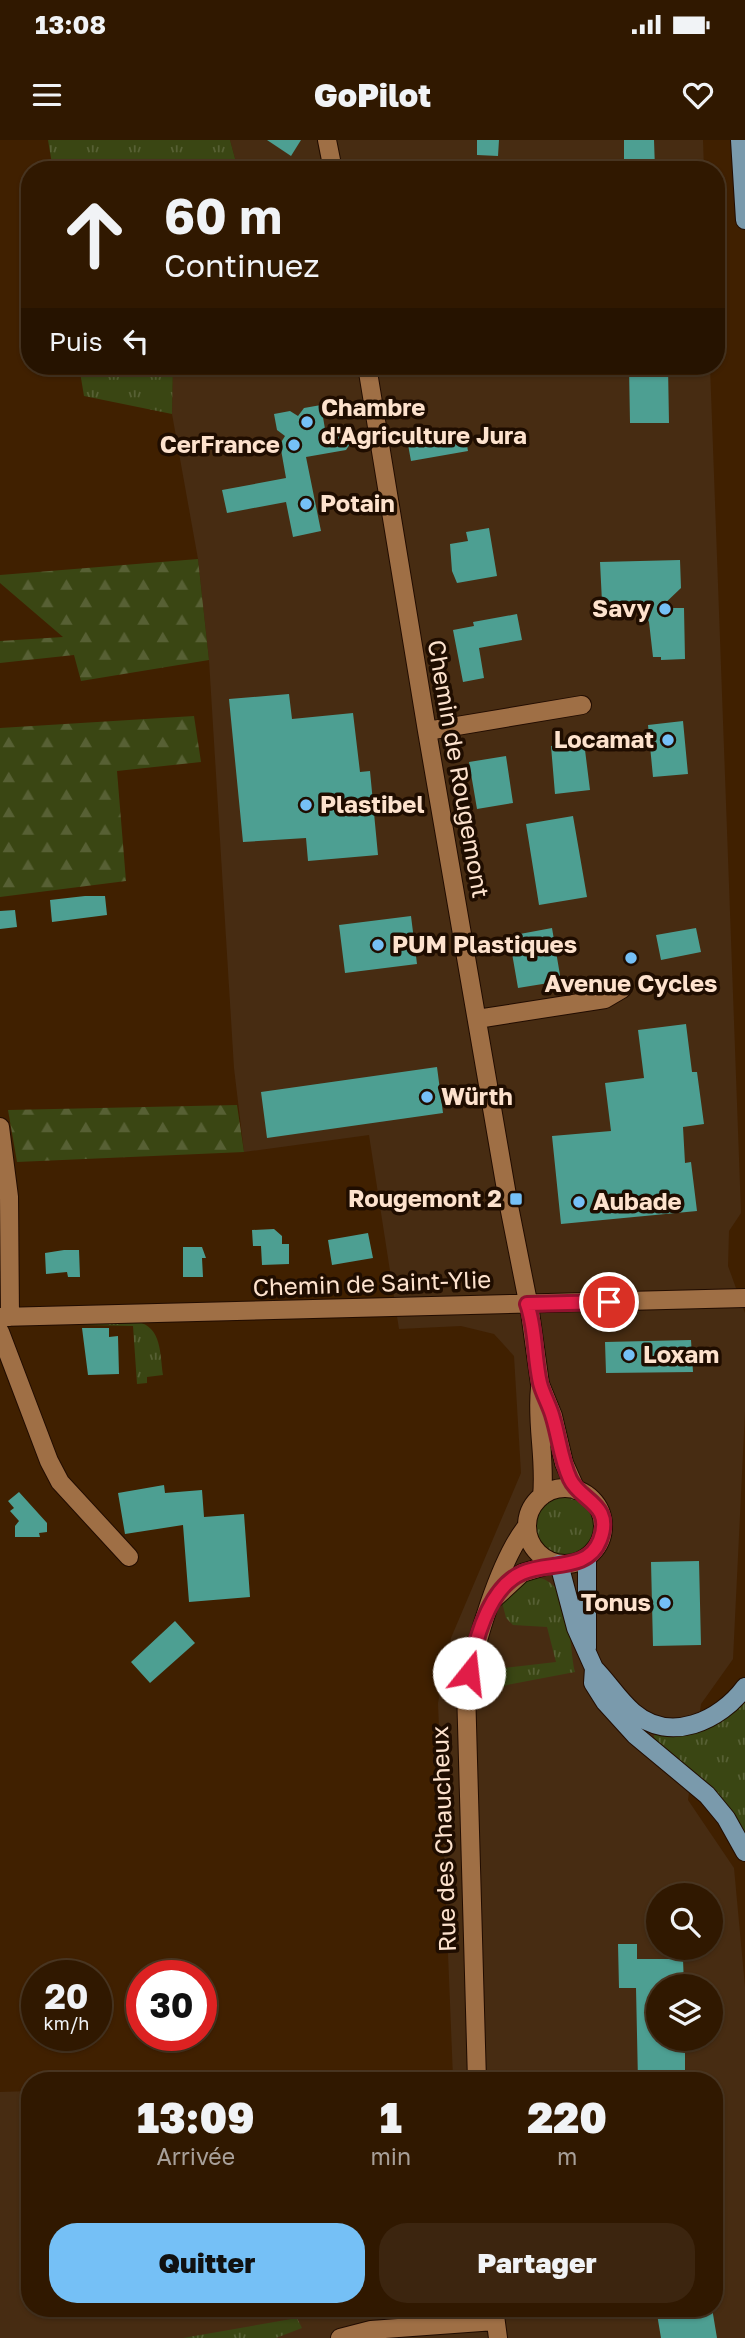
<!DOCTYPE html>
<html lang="fr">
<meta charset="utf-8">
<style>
:root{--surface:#301800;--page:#3c250f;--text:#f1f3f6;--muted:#a8a099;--line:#4b3722;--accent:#75c0f6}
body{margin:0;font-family:"Golos Text",sans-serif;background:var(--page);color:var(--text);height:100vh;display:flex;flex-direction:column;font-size:26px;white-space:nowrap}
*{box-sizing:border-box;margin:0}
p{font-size:23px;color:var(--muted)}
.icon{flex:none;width:38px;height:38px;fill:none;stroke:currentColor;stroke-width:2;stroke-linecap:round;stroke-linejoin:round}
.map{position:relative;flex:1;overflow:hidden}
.sheet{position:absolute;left:21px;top:1932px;width:702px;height:245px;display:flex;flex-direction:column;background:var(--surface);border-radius:28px;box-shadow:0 2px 5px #0004,0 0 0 2px var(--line)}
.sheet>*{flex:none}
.guide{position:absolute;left:21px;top:21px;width:704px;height:214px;border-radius:28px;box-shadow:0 2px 5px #0004,0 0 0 2px var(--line);background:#301800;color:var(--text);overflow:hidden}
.fabs{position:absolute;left:646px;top:1743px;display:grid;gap:14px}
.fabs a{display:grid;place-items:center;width:77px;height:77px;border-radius:50%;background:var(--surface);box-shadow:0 2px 5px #0004,0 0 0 2px var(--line);font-size:35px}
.speed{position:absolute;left:21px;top:1820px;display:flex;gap:14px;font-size:35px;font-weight:700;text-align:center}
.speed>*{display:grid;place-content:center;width:91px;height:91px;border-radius:50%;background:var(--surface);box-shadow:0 2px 5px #0004,0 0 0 2px var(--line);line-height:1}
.speed small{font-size:18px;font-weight:400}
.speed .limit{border:10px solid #d22;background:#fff;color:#111}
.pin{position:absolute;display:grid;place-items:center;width:60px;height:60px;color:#fff;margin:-30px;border:4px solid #fff;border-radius:50%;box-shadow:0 2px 7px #0007}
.me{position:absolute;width:77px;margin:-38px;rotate:16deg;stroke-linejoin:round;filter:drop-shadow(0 0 5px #0008)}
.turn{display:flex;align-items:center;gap:24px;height:147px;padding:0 28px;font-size:32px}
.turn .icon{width:91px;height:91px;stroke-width:2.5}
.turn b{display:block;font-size:49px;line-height:60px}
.then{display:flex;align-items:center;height:66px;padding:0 28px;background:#0003;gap:14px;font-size:26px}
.eta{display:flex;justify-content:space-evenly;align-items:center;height:119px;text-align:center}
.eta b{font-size:42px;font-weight:800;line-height:49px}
.action{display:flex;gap:14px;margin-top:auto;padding:14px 28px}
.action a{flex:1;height:80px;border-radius:28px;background:var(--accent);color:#111;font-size:28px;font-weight:800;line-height:80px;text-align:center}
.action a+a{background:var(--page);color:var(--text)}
.status{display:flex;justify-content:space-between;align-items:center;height:49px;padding:0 35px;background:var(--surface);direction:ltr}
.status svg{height:19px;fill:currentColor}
header{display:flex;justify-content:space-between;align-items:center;height:91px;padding:0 28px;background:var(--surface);font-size:32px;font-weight:800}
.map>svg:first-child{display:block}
</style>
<div class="status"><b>13:08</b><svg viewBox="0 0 49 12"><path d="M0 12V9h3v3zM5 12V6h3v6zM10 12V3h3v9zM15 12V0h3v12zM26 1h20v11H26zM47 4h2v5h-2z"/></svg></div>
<header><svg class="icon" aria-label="menu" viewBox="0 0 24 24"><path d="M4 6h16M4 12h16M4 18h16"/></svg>GoPilot<svg class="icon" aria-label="heart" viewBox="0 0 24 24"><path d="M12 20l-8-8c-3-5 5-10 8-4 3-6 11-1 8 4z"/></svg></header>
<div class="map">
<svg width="745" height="2198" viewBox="0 0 745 2198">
<defs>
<pattern id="grass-tufts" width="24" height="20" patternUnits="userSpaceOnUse" patternTransform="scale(1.75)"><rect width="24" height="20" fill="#3a4613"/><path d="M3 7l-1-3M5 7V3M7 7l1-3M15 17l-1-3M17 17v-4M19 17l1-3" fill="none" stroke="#576034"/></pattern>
<pattern id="forest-firs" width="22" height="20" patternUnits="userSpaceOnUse" patternTransform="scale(1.75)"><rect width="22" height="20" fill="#3a4613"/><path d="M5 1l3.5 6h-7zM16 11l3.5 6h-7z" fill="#576034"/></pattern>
</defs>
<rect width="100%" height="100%" fill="#402000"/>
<path fill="#472c12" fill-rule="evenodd" d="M230,0h87l4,21 18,-2 -4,-19h368l1,30h-503l36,-4z
M173,226h537l31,847 -12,18 -1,35 17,47v99l-12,247 -32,45 -13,96 46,68 11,119v351h-745v-246l30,-1v217h684v-227h-338l77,-3 -15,-375 13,-65 70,-165 -7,-117 -20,-22 -33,-8 -62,3 -30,-194 -125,17 -10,-84 -25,-408 -11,-101 -26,-145zM658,1755h52v53h-52zM658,1846h52v53h-52z"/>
<path fill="url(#grass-tufts)" d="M48,0h182l7,26 -37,4h-147z
M79,226h94l-1,48 -88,-18z
M137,1182c25,4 23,33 26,53l-16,2v6l-10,1 -4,-58 -100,-2z
M536 1386a29 29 0 1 1 58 0a29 29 0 1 1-58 0Z
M534,1437c40,3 34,66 41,95l-68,13 -10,5 -6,-2 12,-20 53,-6 -9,-35 -34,-2 -7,-7 -4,-16 17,-19z
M745,1556v140l-91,-95v-6l17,-1z
M297,2178l5,10 -26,10h-93z"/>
<path fill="url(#forest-firs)" d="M198,419l11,101 -128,21 -7,-26 -74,8v-22l63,-4 -63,-54v-8z
M194,576l7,46 -84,9 9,110 -126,16v-169z
M237,965l7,47 -227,10 -9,-52z"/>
<path fill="#4d9f92" d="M267,0h34l-10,16z
M477,0h22l-1,16 -21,-1z
M624,0h30l1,29h-15v-7h-16z
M629,226h39l1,57h-39z
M321,265l4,24 23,-4 4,16 -6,9 -40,7 15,74 -28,6 -7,-35 -59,11 -5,-23 64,-12 -6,-34 5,-8 -8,-6 -3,-16 16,-3 8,5 6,-8z
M464,289l4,22 -57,10 -4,-22z
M489,388l8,48 -40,7 -5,-12 -2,-27 18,-3 -2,-9z
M680,420l1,28 -21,20h24l1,51 -24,1v-3h-8l-4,-35 -10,-21 -37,1 -2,-40z
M517,474l5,26 -43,8 5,30 -21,4 -10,-52 21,-4 -1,-4z
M289,554l3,25 61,-6 7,59 10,-1 8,84 -70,6 -2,-23 -63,4 -14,-143z
M683,581l5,53 -35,3 -5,-52z
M584,602l6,48 -35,4 -4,-48z
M506,616l7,47 -36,6 -8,-47z
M573,676l14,81 -48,8 -13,-81z
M85,756h20l2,19 -55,7 -2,-22z
M15,770l2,17 -17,2v-18z
M411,776l6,48 -72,9 -6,-48z
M552,788l9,53 -43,7 -9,-52z
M696,788l5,24 -40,8 -5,-25z
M686,884l6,48h5l7,52 -21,3 2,36 6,-1 6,49 -136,13 -9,-88 59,-5 -6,-48 39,-5 -6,-48z
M437,927l6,46 -176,25 -6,-46z
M274,1089l8,7v8h7v20l-27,1 -1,-19h-8l-1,-16z
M368,1093l5,25 -41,7 -4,-25z
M183,1107h19l4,11h-4l1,19h-20z
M64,1110h15l1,27h-12l-1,-5 -21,2 -1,-21z
M82,1188h27v9l9,-1 1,38 -31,1z
M691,1200l2,32 -87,1 -1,-31z
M164,1345l1,8 37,-3 2,27 40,-3 6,83 -61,5 -6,-77 -58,9 -7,-41z
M19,1352l28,31v9l-8,1 1,4h-25v-11l4,-5 -9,-10 4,-3 -6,-7z
M699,1421l2,84 -48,1 -2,-84z
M175,1481l20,22 -45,40 -19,-21z
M618,1804h19v15h46l1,27h-26v53h27v42h-47l-2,-93h-17z
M656,2168h56l5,30h-56z"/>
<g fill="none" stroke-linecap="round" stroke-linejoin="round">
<g stroke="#210c00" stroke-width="20">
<path id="minor" d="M327,0l6,30
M367,226l60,365 81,470 22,111 10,72 13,32 11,47 12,27
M427,591l155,-26
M477,879l128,-20 17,-10
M0,987l9,70 1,120
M0,1177l745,-19
M0,1192l49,129 11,21 69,75
M540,1248c-4,36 6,72 2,108
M527 1386a38 38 0 1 1 76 0a38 38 0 1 1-76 0Z
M495,1458l27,-25 33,-10
M477,1941l-11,-392c9,-44 33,-129 61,-163
M494,2168l4,30
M340,2198l31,-8 124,-9"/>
</g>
<g stroke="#210c00" stroke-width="20">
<path id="major" d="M740,0l5,80
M559,1424l17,64 18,40 -1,15 12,19 30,33 72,60 19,23 19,34
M587,1508v-91
M594,1528c14,14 24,31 39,44 37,32 87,9 112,-25"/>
</g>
<use href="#minor" stroke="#9f6f45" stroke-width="18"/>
<use href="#major" stroke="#7a9aac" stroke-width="18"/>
</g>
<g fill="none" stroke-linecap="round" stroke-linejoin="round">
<g stroke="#92132f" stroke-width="18">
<path id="route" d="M469,1533c6,-32 19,-85 53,-100 26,-12 66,-1 78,-33 14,-36 -20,-39 -30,-61 -9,-19 -11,-41 -17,-61 -3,-12 -10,-23 -13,-35 -6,-26 -4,-54 -13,-79l82,-2"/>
</g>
<use href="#route" stroke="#e11d48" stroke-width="12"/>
</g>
<g fill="#75c0f6" stroke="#1f0d00" stroke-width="2.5">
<circle cx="307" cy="282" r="7"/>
<circle cx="294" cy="305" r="7"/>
<circle cx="306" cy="364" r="7"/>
<circle cx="665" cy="469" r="7"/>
<circle cx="668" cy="600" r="7"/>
<circle cx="306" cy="665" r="7"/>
<circle cx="378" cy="805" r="7"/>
<circle cx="631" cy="818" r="7"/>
<circle cx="427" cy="957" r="7"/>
<rect x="509" y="1052" width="14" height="14" rx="3.5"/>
<circle cx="579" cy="1062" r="7"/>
<circle cx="629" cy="1215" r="7"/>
<circle cx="665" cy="1463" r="7"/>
</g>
<g text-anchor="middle" stroke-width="7" stroke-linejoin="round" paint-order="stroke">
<g font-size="24" font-weight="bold" fill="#fde2cd" stroke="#1f0d00" text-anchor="start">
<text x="321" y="276">Chambre<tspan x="321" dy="28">d'Agriculture Jura</tspan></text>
<text x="280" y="313" text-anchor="end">CerFrance</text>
<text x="320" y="372">Potain</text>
<text x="651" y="477" text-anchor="end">Savy</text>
<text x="654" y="608" text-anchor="end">Locamat</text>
<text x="320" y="673">Plastibel</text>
<text x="392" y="813">PUM Plastiques</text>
<text x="631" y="852" text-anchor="middle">Avenue Cycles</text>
<text x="441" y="965">Würth</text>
<text x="502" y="1067" text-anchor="end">Rougemont 2</text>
<text x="593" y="1070">Aubade</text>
<text x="643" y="1223">Loxam</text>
<text x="651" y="1471" text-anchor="end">Tonus</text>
</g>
<g font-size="24" fill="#fde2cd" stroke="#1f0d00">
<text transform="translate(458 629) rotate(80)" y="8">Chemin de Rougemont</text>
<text transform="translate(372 1144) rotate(-2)" y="8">Chemin de Saint-Ylie</text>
<text transform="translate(444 1699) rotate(-92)" y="8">Rue des Chaucheux</text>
</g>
</g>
</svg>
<div class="fabs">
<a><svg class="icon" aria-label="search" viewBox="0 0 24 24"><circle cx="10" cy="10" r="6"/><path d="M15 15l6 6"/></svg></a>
<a><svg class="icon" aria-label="layers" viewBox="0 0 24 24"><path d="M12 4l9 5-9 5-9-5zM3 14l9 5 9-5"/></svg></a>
</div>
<div class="speed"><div>20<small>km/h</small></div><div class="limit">30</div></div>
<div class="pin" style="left:609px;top:1162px;background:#d93025"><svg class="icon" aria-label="arrive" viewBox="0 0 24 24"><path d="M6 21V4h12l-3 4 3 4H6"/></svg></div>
<svg class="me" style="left:469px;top:1533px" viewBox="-20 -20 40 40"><circle r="19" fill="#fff"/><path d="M0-13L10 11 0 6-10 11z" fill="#e11d48"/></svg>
<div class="guide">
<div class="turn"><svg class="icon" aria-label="ahead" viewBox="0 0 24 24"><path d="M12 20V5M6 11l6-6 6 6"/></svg><div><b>60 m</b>Continuez</div></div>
<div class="then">Puis<svg class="icon" aria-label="left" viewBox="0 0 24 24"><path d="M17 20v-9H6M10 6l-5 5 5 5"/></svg></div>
</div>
<section class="sheet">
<div class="eta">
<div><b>13:09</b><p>Arrivée</p></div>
<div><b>1</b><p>min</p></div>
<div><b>220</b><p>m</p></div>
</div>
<div class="action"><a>Quitter</a><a>Partager</a></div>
</section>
</div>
